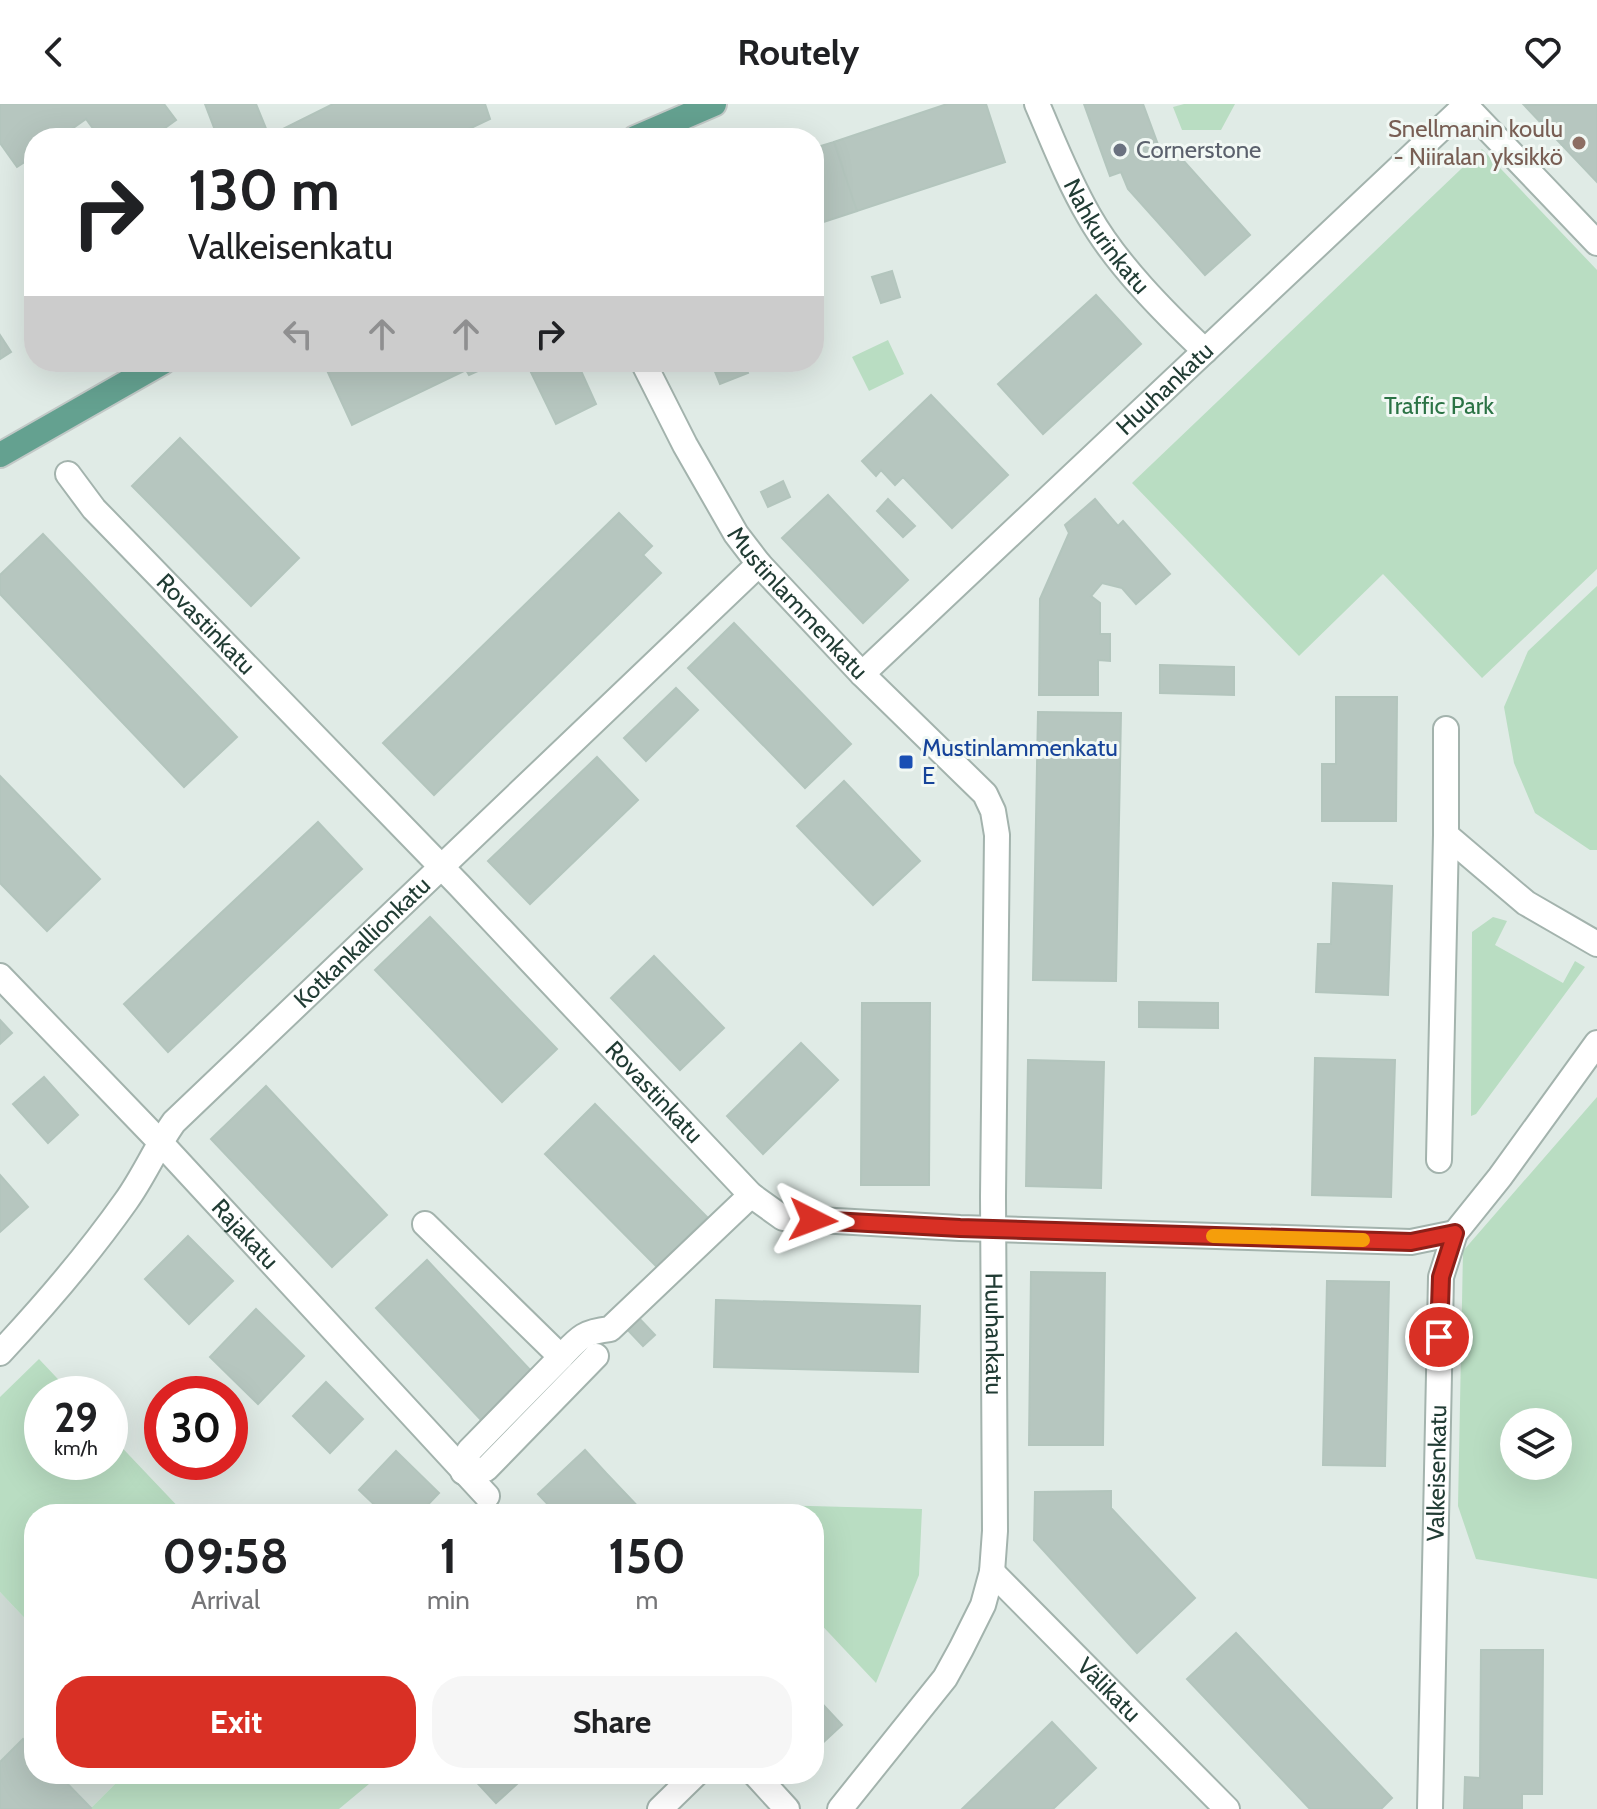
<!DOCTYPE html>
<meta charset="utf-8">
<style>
:root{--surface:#fff;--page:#f6f6f6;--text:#202124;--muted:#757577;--accent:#d93025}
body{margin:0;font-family:Cabin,sans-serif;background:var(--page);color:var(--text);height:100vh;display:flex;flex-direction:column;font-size:30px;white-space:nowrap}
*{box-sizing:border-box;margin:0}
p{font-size:26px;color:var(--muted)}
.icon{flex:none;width:44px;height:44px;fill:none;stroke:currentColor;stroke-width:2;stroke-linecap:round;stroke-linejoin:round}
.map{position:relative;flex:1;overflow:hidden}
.panel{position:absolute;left:24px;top:1400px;width:800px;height:280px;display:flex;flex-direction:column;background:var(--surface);border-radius:32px;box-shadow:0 8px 32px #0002}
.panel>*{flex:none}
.banner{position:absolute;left:24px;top:24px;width:800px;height:244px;border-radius:32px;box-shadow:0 8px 32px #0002;background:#fff;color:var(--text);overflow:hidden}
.buttons{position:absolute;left:1500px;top:1304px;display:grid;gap:16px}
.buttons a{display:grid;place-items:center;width:72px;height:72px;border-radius:50%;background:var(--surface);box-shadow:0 8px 32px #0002;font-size:40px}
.speed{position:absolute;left:24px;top:1272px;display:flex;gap:16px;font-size:40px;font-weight:700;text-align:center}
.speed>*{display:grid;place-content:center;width:104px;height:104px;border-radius:50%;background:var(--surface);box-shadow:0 8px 32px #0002;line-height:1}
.speed small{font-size:20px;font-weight:400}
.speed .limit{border:12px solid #d22;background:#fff;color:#111}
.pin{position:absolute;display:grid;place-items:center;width:68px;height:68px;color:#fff;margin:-34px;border:4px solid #fff;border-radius:50%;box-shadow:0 2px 8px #0007}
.me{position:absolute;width:88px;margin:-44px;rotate:93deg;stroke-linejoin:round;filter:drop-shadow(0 0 6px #0008)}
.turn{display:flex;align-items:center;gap:28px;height:168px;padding:0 32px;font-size:36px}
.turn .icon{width:104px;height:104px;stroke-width:2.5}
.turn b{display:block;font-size:56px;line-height:68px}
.lanes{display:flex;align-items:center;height:76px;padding:0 32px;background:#0003;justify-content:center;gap:40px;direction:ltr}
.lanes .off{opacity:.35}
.eta{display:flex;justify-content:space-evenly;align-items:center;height:136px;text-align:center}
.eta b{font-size:48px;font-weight:700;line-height:56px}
.action{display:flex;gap:16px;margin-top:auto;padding:16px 32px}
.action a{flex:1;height:92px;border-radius:32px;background:var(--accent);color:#fff;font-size:32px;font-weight:700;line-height:92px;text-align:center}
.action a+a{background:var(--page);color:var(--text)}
header{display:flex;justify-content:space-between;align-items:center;height:104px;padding:0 32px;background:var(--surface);font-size:36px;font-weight:700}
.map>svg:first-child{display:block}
</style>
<header><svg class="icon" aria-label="back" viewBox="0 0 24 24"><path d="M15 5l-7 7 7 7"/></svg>Routely<svg class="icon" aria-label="heart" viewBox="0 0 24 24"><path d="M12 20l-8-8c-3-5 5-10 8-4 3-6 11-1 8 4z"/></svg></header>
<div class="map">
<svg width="1597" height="1705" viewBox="0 0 1597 1705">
<rect width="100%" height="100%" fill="#e0ebe6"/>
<path fill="#cfdbd5" d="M0,1488l34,36v146h91l-35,35h-90z"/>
<path fill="#b9ddc2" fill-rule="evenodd" d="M1184,0h51l-14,26h-39l-9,-23z
M1482,45l115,121v299l-115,109 -99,-104 -84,82 -167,-173z
M888,236l16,34 -35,17 -17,-34z
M1597,482v264h-7l-55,-37 -21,-50 -10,-56 24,-56z
M1493,813l14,4 -12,24 68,38 12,-22 10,6 -109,147 -5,2 1,-184z
M1597,993v482l-121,-20 -18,-53 5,-255zM1558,1318v44h-44v-44z
M39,1255l33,35h-30v68h68v-27l75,79h-151v114l-34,-36v-195z
M773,1401l149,4 -3,66 -43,108 -62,-66v-103h-50z
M125,1670h256l-42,35h-249z"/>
<path fill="#b6c6bf" stroke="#b3c5bd" stroke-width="2" d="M0,0h164l12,16 -25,18h-51l-14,-19 -27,19h-25v18l-17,11 -17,-24z
M205,0h51l13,32 64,-32h152l5,15 -40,19h-232z
M947,0h39l19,58 -148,49 -23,-69z
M1084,0h59l20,54 10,-9 77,86 -45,40 -77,-86 -7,-17 -11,4z
M1597,0v78l-73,-77z
M834,38l23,69 -43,14v-77z
M892,167l8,26 -19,6 -9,-26z
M1096,191l45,49 -98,90 -45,-50z
M0,231l11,17 -11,7z
M334,258h164l-29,13 -3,-5 -114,55 -27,-59z
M526,258h51l19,42 -40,20z
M711,258h33l4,11 -28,11z
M931,291l77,80 -56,53 -49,-51 -8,8 -14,-15 -5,6 -14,-15z
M180,334l119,120 -48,48 -119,-120z
M783,377l7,16 -22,10 -7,-15z
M828,391l80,85 -45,43 -81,-85z
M888,395l27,27 -12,11 -26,-26z
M1095,395l23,27 5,-5 47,53 -34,30 -14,-16 -20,-5 -11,13 9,7v31h10v27l-12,-1v35h-59l1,-96 29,-66 -4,-8z
M619,409l33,33 -9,9 18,18 -227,222 -51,-52z
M43,430l194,203 -53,50 -184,-193v-19z
M734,519l117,121 -46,44 -117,-120z
M1160,561l74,2v28l-74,-2z
M676,584l22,22 -52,51 -22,-23z
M1336,593h61l-1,124h-74v-57h14z
M1038,608l83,1 -5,268 -83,-1z
M597,653l41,43 -108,104 -42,-43z
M0,672l100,103 -53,52 -47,-48z
M844,677l76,80 -47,44 -76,-79z
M318,718l44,47 -194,183 -44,-48z
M1333,779l59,3 -4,109 -72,-3 2,-48h13z
M430,813l127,132 -55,53 -127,-132z
M654,852l70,72 -44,42 -69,-72z
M1139,898l79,1v25l-79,-1z
M862,899h68l-1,182h-68z
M0,916l12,13 -12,11z
M801,939l37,37 -75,74 -36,-38z
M1315,954l80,2 -4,137 -79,-2z
M1028,956l76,2 -3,126 -75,-2z
M44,973l34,38 -30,28 -35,-39z
M266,982l121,129 -55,52 -121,-128z
M595,1000l112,113 -50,50 -112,-113z
M0,1071l28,32 -28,25z
M188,1132l45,45 -44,43 -44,-45z
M427,1156l106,113 -51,48 -106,-113z
M1031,1168l74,1 -2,172h-74z
M1327,1177l62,1 -4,184 -62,-1z
M716,1196l204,6 -2,66 -204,-5z
M256,1205l48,47 -46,48 -48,-47z
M636,1211l19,20 -12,11 -19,-20z
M326,1278l37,37 -33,34 -37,-37z
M585,1346l21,23 39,41h-88l-19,-20z
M396,1347l43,42 -20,21h-35l-25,-24z
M1111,1387v17l84,90 -58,55 -103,-113 1,-48z
M1236,1529l156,165 -11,11h-71l-123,-130z
M1481,1546h62l-1,144h-20v15h-58l1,-32 15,1z
M814,1591l28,30 -28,26z
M1052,1618l44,46 -43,41h-91z
M23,1635l11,11v24h24l33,34 -1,1h-90v-47z
M469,1670h59l-32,29z"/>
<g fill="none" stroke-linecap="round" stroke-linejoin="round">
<g stroke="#a3b3ad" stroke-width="28">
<g id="minor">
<path id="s1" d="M1037,0c16,37 31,76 52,112 27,48 76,97 116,135"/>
<path d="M1466,2l131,137"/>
<path id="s2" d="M643,258l42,83 51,89 23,30 103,110 123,120 8,17 4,24 -4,362 2,334 -3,41 -9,33 -22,44 -16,29 -105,131"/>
<path id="s3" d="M68,370l26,35 365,376 292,310 32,23 177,10 451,14 44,-9"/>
<path id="s4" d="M862,570l605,-570"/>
<path d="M1446,731l80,68 71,41"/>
<path id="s5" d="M0,872l160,166 327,354"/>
<path d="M1439,1056l7,-325v-106"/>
<path d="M425,1120l136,133 -92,94 -6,21 23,-3 110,-113"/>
<path id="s6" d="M0,1249c43,-46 90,-101 126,-152 18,-25 30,-54 48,-79l585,-558"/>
<path d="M561,1253c18,-19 22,-25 49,-28l141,-134"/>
<path id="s7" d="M992,1468l235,237"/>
<path d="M755,1670l32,35"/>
<path d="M660,1705l36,-35"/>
<path id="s8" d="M1430,1705l11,-532 14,-44 45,-56 97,-134"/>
</g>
</g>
<g stroke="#c1c8c6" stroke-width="28">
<path id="major" d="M635,34l79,-34
M0,351l163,-93"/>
</g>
<use href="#minor" stroke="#fff" stroke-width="24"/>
<use href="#major" stroke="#64a190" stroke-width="24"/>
</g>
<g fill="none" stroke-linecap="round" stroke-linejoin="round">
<g stroke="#8d1f18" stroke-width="20">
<path id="route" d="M813,1116l147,8 451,14 44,-9 -14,44 -2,60"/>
</g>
<use href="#route" stroke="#d93025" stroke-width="14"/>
<path stroke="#f59e0b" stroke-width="14" d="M1213,1132l150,4"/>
</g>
<circle fill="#8d6e63" stroke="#f1f8f4" stroke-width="3" cx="1579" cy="39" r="8"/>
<circle fill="#6b7280" stroke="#f1f8f4" stroke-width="3" cx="1120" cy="46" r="8"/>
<rect fill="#1a4fb4" stroke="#f1f8f4" stroke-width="3" x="898" y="650" width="16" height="16" rx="4"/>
<g text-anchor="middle" stroke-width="6" stroke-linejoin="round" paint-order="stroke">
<g font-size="24" fill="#785e54" stroke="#f1f8f4" text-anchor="end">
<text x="1563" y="33">Snellmanin koulu<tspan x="1563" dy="28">- Niiralan yksikkö</tspan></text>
</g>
<g font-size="24" fill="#5b616d" stroke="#f1f8f4" text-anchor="start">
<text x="1136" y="54">Cornerstone</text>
</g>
<g font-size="24" fill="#213c34" stroke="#f1f8f4">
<text dy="8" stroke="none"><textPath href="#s1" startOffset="150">Nahkurinkatu</textPath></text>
<text dy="8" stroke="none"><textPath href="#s4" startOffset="416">Huuhankatu</textPath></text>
<text dy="8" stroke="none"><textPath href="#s2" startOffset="288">Mustinlammenkatu</textPath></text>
<text dy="8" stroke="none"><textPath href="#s3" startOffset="204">Rovastinkatu</textPath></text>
<text dy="8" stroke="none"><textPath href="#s6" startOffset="550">Kotkankallionkatu</textPath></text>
<text dy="8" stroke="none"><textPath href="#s3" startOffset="852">Rovastinkatu</textPath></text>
<text dy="8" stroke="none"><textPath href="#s5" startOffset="356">Rajakatu</textPath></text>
<text dy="8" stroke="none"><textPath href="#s2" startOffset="1098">Huuhankatu</textPath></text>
<text dy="8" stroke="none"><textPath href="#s8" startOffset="336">Valkeisenkatu</textPath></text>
<text dy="8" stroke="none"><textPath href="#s7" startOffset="166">Välikatu</textPath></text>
</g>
<g font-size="24" fill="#2b7345" stroke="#f1f8f4">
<text x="1439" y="310">Traffic Park</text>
</g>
<g font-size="24" fill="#164399" stroke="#f1f8f4" text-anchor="start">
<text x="922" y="652">Mustinlammenkatu<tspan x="922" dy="28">E</tspan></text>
</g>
</g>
</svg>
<div class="buttons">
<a><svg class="icon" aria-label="layers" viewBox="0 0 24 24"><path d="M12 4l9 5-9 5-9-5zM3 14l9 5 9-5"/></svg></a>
</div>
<div class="speed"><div>29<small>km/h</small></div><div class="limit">30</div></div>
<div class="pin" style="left:1439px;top:1233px;background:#d93025"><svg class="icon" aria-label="arrive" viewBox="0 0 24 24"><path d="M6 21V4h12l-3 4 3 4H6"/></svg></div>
<svg class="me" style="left:813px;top:1116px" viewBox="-20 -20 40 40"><path d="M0-17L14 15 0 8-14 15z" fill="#d93025" stroke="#fff" stroke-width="4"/></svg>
<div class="banner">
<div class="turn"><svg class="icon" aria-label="right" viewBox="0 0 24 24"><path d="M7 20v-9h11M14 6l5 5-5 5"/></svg><div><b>130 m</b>Valkeisenkatu</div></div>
<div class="lanes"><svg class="icon off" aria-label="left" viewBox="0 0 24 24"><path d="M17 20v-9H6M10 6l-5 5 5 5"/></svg><svg class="icon off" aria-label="ahead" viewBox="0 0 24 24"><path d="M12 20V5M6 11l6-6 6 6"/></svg><svg class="icon off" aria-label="ahead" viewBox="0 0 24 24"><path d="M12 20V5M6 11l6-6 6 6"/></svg><svg class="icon" aria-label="right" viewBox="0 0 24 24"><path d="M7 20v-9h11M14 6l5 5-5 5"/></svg></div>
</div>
<section class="panel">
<div class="eta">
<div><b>09:58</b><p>Arrival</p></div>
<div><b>1</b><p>min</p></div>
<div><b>150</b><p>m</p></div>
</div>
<div class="action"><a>Exit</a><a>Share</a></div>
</section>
</div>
